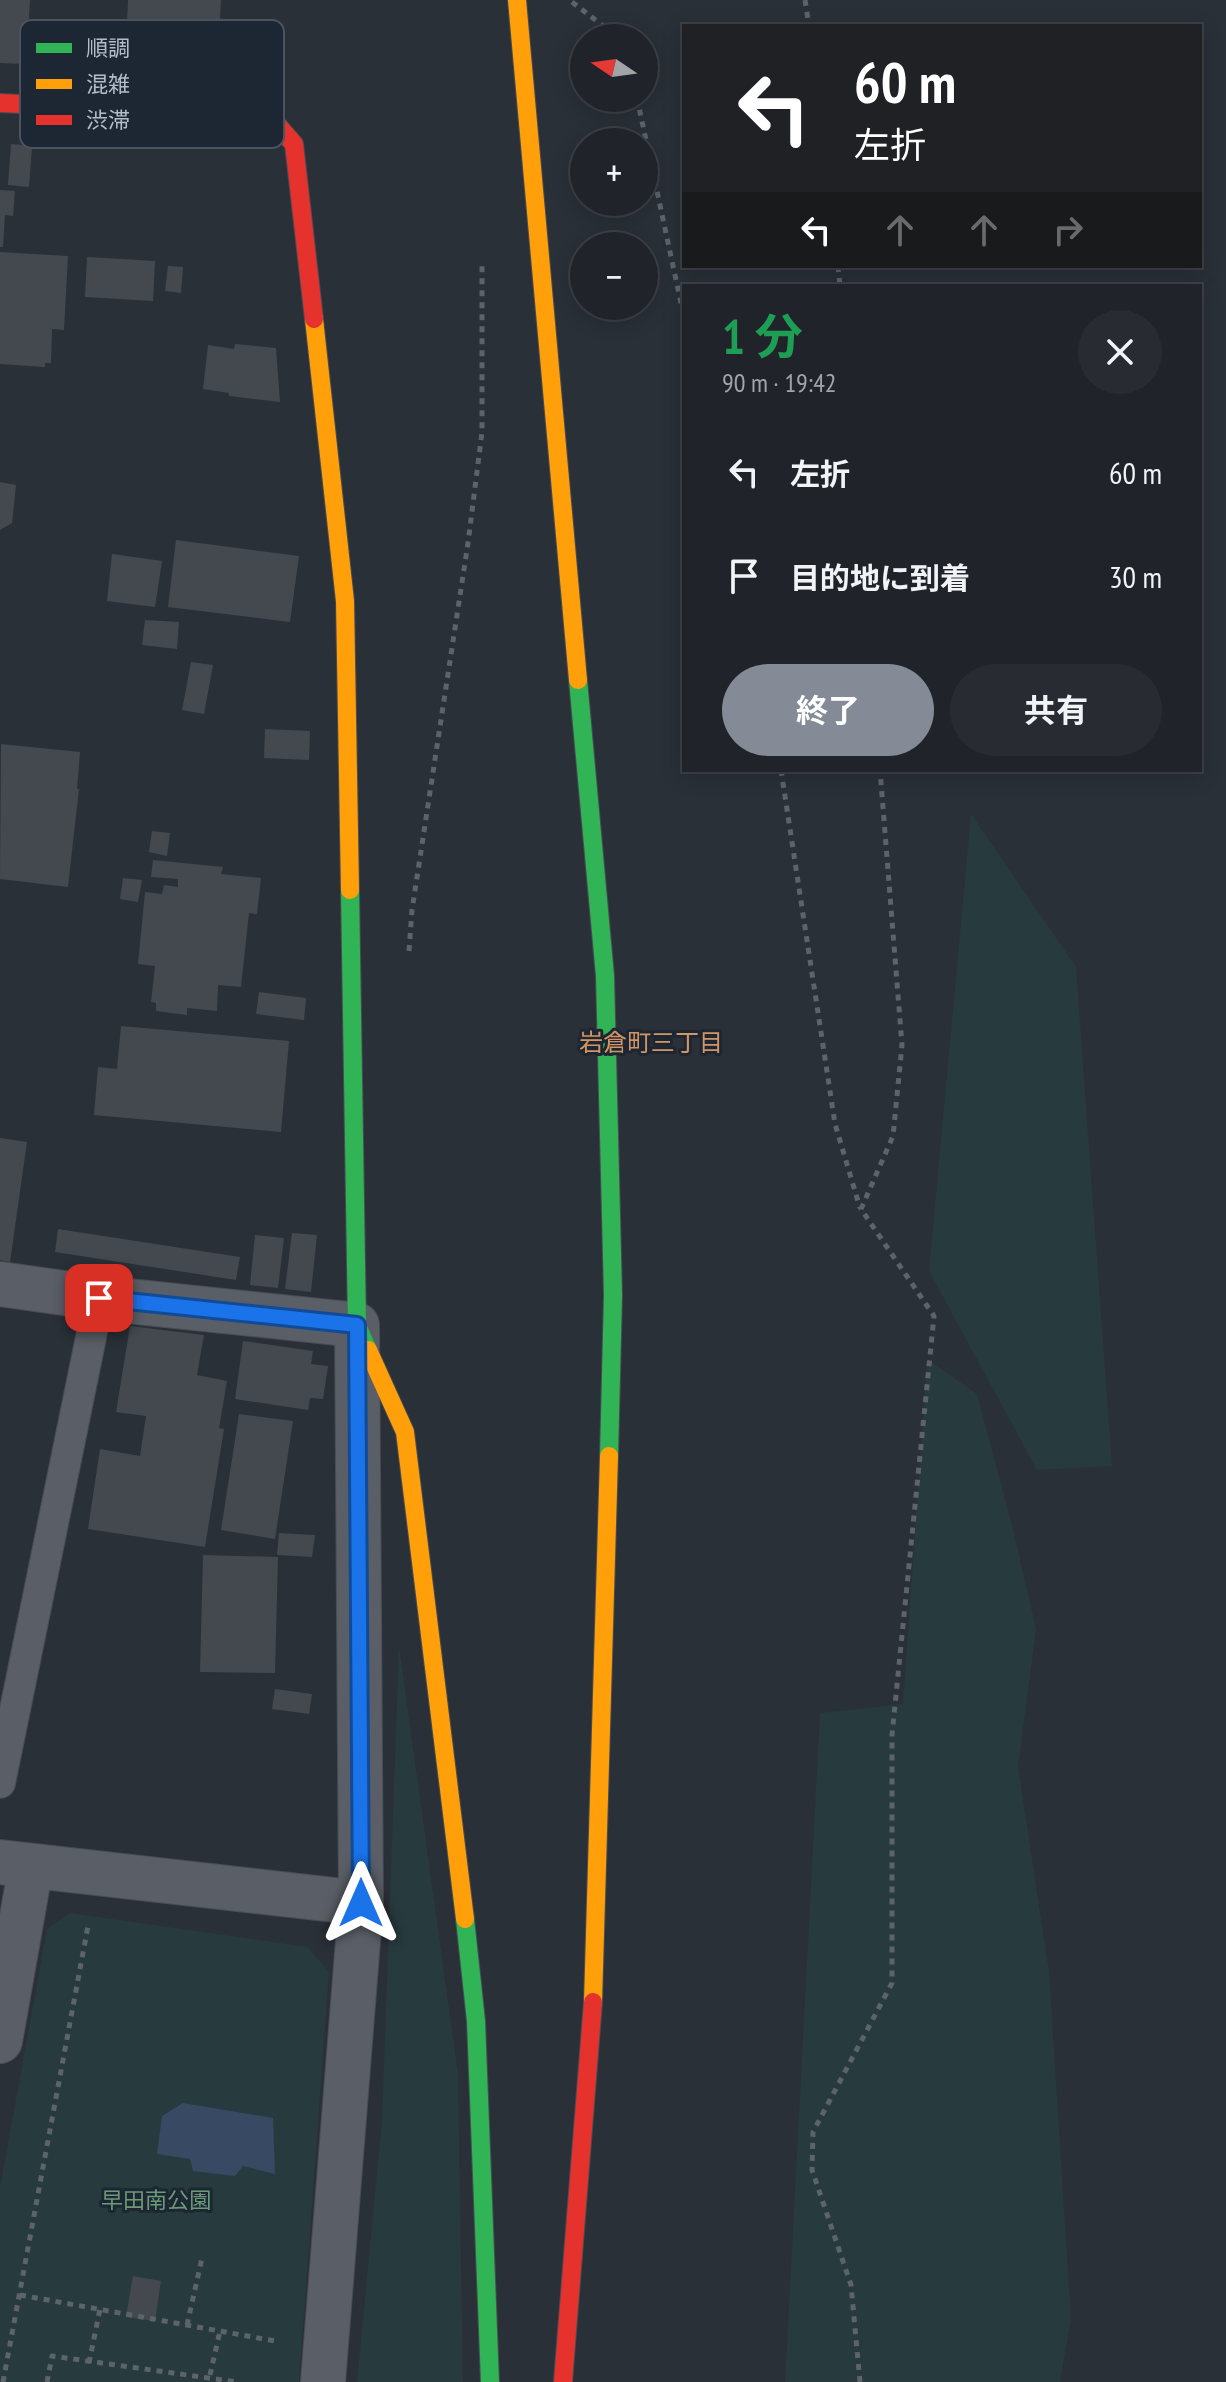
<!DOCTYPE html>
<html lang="ja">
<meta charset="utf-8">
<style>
:root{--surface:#20242a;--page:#282c32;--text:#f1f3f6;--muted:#a2a4a8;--line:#3d4147;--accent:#848b96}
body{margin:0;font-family:"PT Sans Narrow","Noto Sans JP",sans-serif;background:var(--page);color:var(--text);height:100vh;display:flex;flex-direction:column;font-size:30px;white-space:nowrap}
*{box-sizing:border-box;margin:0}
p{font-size:26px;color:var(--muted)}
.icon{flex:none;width:44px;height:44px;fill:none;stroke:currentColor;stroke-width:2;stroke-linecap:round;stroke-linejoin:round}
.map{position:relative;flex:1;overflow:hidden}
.sheet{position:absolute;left:682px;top:284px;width:520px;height:488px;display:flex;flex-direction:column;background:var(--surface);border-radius:0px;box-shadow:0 4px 20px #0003,0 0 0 2px var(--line)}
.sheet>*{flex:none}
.top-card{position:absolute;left:682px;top:24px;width:520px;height:244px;border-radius:0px;box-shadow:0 4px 20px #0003,0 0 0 2px var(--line);background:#202124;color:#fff;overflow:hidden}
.needle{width:52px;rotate:283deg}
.controls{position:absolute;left:570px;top:24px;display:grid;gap:16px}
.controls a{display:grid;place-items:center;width:88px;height:88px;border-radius:50%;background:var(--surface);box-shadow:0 4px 20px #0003,0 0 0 2px var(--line);font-size:40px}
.pin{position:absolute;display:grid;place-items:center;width:68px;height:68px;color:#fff;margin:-34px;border-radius:16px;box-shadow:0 4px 12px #0006}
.me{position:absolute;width:88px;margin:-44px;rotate:0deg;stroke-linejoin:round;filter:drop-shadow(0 0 6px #0008)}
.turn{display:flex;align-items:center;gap:28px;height:168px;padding:0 40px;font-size:36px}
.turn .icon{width:104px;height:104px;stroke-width:2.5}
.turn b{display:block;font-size:56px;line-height:68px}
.lanes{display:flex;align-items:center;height:76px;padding:0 40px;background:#0003;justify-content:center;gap:40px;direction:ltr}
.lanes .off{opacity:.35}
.round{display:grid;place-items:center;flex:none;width:84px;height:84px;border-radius:42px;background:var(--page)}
.headline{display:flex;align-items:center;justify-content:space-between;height:136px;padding:0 40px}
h1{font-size:48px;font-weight:700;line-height:60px;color:#1e9e55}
.action{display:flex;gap:16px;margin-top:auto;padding:16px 40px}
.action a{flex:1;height:92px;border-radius:48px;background:var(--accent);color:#fff;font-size:32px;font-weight:700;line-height:92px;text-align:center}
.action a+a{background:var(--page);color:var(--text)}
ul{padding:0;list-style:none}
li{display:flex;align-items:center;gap:24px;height:104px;padding:0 40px}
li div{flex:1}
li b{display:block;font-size:30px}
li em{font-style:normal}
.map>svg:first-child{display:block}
</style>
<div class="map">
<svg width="1226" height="2382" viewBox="0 0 1226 2382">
<rect width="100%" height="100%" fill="#2a3038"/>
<path fill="#273a3e" d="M971,814l105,153 36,499 -75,4 -108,-199z
M927,1359l50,35 35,131 24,104 -18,138 31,204 22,347 -11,64h-275l35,-669 83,-9z
M399,1646l59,428 5,308h-106l25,-262z
M70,1913l238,34 21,25 -30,410h-299v-195l47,-258z"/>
<path fill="#384963" d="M183,2103l90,15 2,56 -32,-8 -8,10 -42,-5 -3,-12 -33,-5 5,-38z"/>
<path fill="#444950" d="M0,0h30l-4,64 -26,-1z
M128,0h93l-4,74 -92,-4z
M11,144l21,2 -3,41 -21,-2z
M0,190l15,1 -2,25 -8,-1 -2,32h-3z
M0,252l68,4 -4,74 -12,-1 -1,34h-6v4l-45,-3z
M87,257l68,4 -2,40 -68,-4z
M168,266l15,1 -2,26 -16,-2z
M235,344l41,4 4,54 -51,-6v-3l-26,-4 5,-44 26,4z
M0,482l16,3 -4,38 -12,7z
M176,540l123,16 -9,66 -122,-15z
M112,554l50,7 -7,46 -48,-6z
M145,620l34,2 -2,27 -35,-4z
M191,662l22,3 -9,49 -22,-4z
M265,729l45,2 -1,29 -45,-2z
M1,744l79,8 -3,37h2l-11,98 -68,-8z
M152,831l18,2 -3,23 -18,-4z
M153,860l70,7 -2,7 40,4 -4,36 -8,-1 -8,74 -23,-2 -1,26 -30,-3v7l-31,-4v-8l-5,-1 4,-36 -17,-2 7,-72 17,2 2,-9 14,2v-8l-27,-2z
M123,878l19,2 -4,22 -18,-3z
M259,992l47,6 -2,22 -48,-6z
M121,1026l168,15 -8,91 -187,-17 4,-48 19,2z
M0,1138l27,4 -17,120 -10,-2z
M58,1229l182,28 -4,23 -181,-28z
M292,1233l25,2 -6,57 -26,-3z
M255,1235l29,3 -6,50 -28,-3z
M130,1326l74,9 -7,40 30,6 -8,47 5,1 -19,118 -117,-18 12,-80 40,7 6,-40 -30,-4z
M243,1341l70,10 -2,13 17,2 -5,33 -13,-1 -2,12 -73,-11z
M239,1414l54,7 -18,118 -54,-9z
M279,1533l36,2 -3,22 -35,-2z
M203,1555l75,2 -3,116 -75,-1z
M275,1689l37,5 -3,20 -37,-5z
M133,2276l28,5 -6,40 -29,-4z"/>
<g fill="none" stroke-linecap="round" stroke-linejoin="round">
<g stroke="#484c53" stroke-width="32">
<path id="lane" d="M0,1783l99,-485"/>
</g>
<g stroke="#484c53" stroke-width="46">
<path id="street" d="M0,1284l99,14 258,27 4,578 -38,479
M0,1862l361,41
M0,2041l31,-175"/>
</g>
<g stroke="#484c53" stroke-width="20">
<path id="fast" d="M578,680l27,296 8,319 -4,161
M350,890l7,435 11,25
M465,1919l11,102 14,361"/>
</g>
<g stroke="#484c53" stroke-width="20">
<path id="slow" d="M517,0l61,680
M314,319l31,282 5,289
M368,1350l37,82 60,487
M593,2002l16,-546"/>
</g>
<g stroke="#484c53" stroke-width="20">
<path id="jam" d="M0,103l234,11 38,5 22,25 20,175
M563,2382l30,-380"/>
</g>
<path stroke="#5d636a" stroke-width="5" stroke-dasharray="6 6" stroke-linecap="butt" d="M805,0l4,26
M572,2l47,36
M637,98l47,219
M838,266l2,20
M781,770l54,354 25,84
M409,951l3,-41 56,-367 14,-111v-169
M20,2295l255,46
M187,2325l15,-67
M89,2363l11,-54
M210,2375l10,-44
M3,2382l85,-456
M47,2382l5,-26 185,26
M860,2382l-9,-97 -39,-115 1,-38 79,-149v-248l42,-419 -73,-107 32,-73 9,-91 -22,-275"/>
<use href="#lane" stroke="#5a5e66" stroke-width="30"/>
<use href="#street" stroke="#5a5e66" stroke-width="44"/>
<use href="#fast" stroke="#30b455" stroke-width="18"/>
<use href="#slow" stroke="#ff9f0a" stroke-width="18"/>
<use href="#jam" stroke="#e5322d" stroke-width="18"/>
</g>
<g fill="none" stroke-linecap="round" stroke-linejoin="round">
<g stroke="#114b97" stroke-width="20">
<path id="route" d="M99,1298l258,27 4,578"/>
</g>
<use href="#route" stroke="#1a73e8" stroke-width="14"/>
</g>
<g text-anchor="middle" stroke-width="6" stroke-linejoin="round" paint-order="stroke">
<g font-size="22" fill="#6b9a76" stroke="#1d2633">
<text x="156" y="2208">早田南公園</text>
</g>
<g font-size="24" fill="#d59563" stroke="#1d2633">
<text x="651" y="1051">岩倉町三丁目</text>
</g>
</g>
<rect x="20" y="20" width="264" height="128" rx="12" fill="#1d2633" stroke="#4a5360" stroke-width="2"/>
<rect x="36" y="43" width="36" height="10" fill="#30b455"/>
<rect x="36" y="79" width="36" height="10" fill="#ff9f0a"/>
<rect x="36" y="115" width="36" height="10" fill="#e5322d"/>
<g font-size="22" fill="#b4bcc9">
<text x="86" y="56">順調</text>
<text x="86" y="92">混雑</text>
<text x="86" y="128">渋滞</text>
</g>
</svg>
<div class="controls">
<a><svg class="needle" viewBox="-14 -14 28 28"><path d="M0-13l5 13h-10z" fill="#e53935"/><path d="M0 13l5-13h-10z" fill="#a2a4a8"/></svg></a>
<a>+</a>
<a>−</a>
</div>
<div class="pin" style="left:99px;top:1298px;background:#d93025"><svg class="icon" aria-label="arrive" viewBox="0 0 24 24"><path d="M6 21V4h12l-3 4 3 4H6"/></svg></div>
<svg class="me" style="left:361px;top:1903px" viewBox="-20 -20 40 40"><path d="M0-17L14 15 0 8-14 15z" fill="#1a73e8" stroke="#fff" stroke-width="4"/></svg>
<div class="top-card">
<div class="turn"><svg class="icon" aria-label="left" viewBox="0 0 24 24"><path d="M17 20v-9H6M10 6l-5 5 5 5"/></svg><div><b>60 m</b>左折</div></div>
<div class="lanes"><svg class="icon" aria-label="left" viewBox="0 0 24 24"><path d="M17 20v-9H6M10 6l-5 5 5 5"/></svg><svg class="icon off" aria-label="ahead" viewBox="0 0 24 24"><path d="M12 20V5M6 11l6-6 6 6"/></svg><svg class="icon off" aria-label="ahead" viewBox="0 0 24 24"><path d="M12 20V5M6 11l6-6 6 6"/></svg><svg class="icon off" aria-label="right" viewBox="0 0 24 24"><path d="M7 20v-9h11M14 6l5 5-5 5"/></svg></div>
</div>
<section class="sheet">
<div class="headline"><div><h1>1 分</h1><p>90 m · 19:42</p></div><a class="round"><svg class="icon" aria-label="close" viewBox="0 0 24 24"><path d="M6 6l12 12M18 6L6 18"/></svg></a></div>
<ul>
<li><svg class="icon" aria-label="left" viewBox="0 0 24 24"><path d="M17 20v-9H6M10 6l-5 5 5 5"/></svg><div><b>左折</b></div><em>60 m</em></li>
<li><svg class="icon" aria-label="arrive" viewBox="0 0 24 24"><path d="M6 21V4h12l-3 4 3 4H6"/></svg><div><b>目的地に到着</b></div><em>30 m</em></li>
</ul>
<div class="action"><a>終了</a><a>共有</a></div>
</section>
</div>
